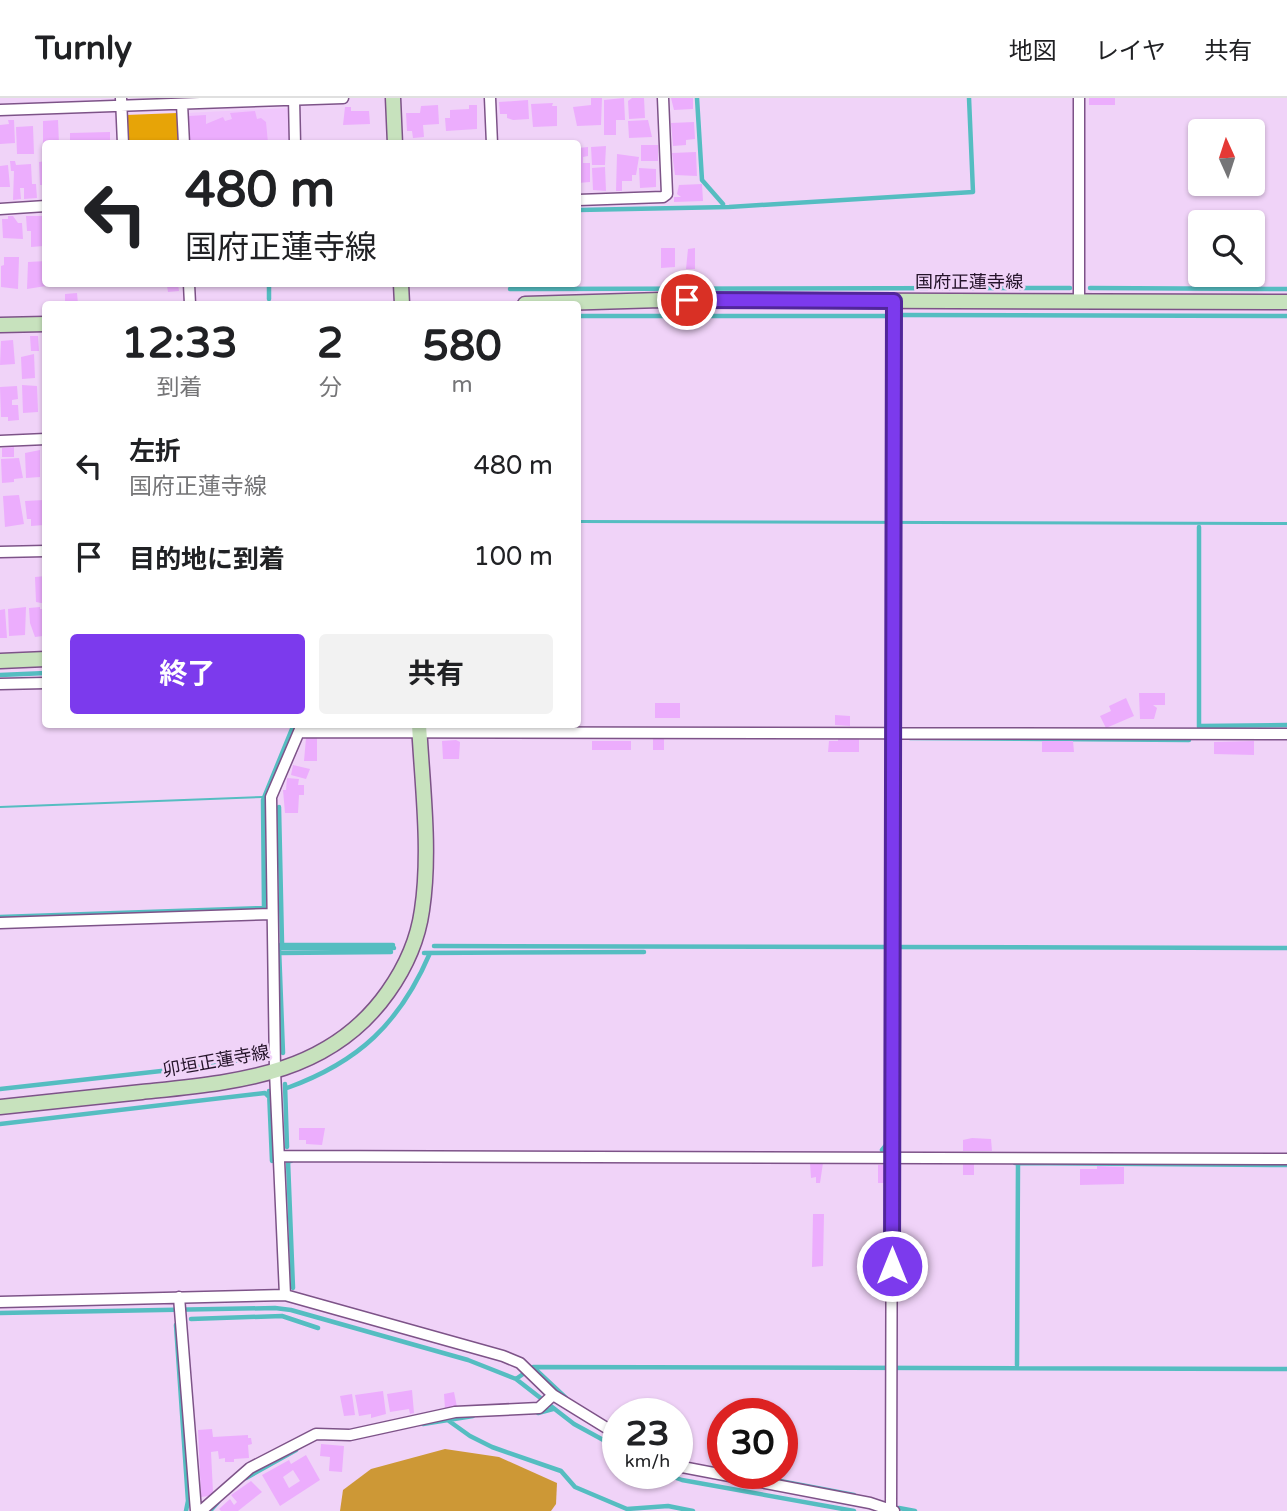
<!DOCTYPE html>
<html lang="ja">
<meta charset="utf-8">
<style>
:root{--surface:#fff;--page:#f2f2f2;--text:#202124;--muted:#757577;--line:#e0e0e0;--accent:#7c3aed}
body{margin:0;font-family:"Varela Round","Noto Sans JP",sans-serif;background:var(--page);color:var(--text);height:100vh;display:flex;flex-direction:column;font-size:26px;white-space:nowrap}
*{box-sizing:border-box;margin:0}
p{font-size:23px;color:var(--muted)}
.icon{flex:none;width:38px;height:38px;fill:none;stroke:currentColor;stroke-width:2;stroke-linecap:round;stroke-linejoin:round}
.map{position:relative;flex:1;overflow:hidden}
.details{position:absolute;left:42px;top:203px;width:539px;height:427px;display:flex;flex-direction:column;background:var(--surface);border-radius:7px;box-shadow:0 2px 5px #0004}
.details>*{flex:none}
.banner{position:absolute;left:42px;top:42px;width:539px;height:147px;border-radius:7px;box-shadow:0 2px 5px #0004;background:#fff;color:var(--text);overflow:hidden}
.needle{width:46px;rotate:357deg}
.fabs{position:absolute;left:1188px;top:21px;display:grid;gap:14px}
.fabs a{display:grid;place-items:center;width:77px;height:77px;border-radius:7px;background:var(--surface);box-shadow:0 2px 5px #0004;font-size:35px}
.speed{position:absolute;left:602px;top:1300px;display:flex;gap:14px;font-size:35px;font-weight:700;text-align:center}
.speed>*{display:grid;place-content:center;width:91px;height:91px;border-radius:50%;background:var(--surface);box-shadow:0 2px 5px #0004;line-height:1}
.speed small{font-size:18px;font-weight:400}
.speed .limit{border:10px solid #d22;background:#fff;color:#111}
.pin{position:absolute;display:grid;place-items:center;width:60px;height:60px;color:#fff;margin:-30px;border:4px solid #fff;border-radius:50%;box-shadow:0 2px 7px #0007}
.me{position:absolute;width:77px;margin:-38px;rotate:0deg;stroke-linejoin:round;filter:drop-shadow(0 0 5px #0008)}
.turn{display:flex;align-items:center;gap:24px;height:147px;padding:0 28px;font-size:32px}
.turn .icon{width:91px;height:91px;stroke-width:2.5}
.turn b{display:block;font-size:49px;line-height:60px}
.eta{display:flex;justify-content:space-evenly;align-items:center;height:119px;text-align:center}
.eta b{font-size:42px;font-weight:700;line-height:49px}
.primary-button{display:flex;gap:14px;margin-top:auto;padding:14px 28px}
.primary-button a{flex:1;height:80px;border-radius:7px;background:var(--accent);color:#fff;font-size:28px;font-weight:700;line-height:80px;text-align:center}
.primary-button a+a{background:var(--page);color:var(--text)}
ul{padding:0;list-style:none}
li{display:flex;align-items:center;gap:21px;height:91px;padding:0 28px}
li div{flex:1}
li b{display:block;font-size:26px}
li em{font-style:normal}
header{display:flex;align-items:center;gap:42px;box-sizing:border-box;height:98px;padding:0 35px;background:var(--surface);border-bottom:2px solid var(--line)}
header strong{font-size:33px}
nav{display:flex;gap:38px;margin-inline-start:auto;font-size:24px}
.map>svg:first-child{display:block}
</style>
<header>
<strong>Turnly</strong>
<nav><a>地図</a><a>レイヤ</a><a>共有</a></nav>
</header>
<div class="map">
<svg width="1287" height="1413" viewBox="0 0 1287 1413">
<rect width="100%" height="100%" fill="#f0d3f8"/>
<path fill="#f0c7fc" d="M288,10l2,35h-103l-1,-30z"/>
<path fill="#e7a407" d="M177,15l2,30h-51l-2,-28z"/>
<path fill="#cd9836" d="M445,1351l54,8 58,26 -1,21 -5,7h-211l3,-21 28,-21z"/>
<path fill="#55bdc1" d="M578,422l709,2v3l-709,-2z
M263,698v2l-263,10v-2z"/>
<g fill="none" stroke-linecap="round" stroke-linejoin="round">
<path stroke="#55bdc1" stroke-width="4.5" d="M697,0l5,82 21,24
M578,112l151,-3 244,-15 -4,-94
M269,186v15
M1090,190l197,1
M510,191l560,-1
M900,217l387,1
M578,218h308
M0,577l46,-2
M1199,628l88,-1
M1199,629v-200
M910,640l279,2
M279,709l3,136 -3,5 4,105
M0,819l264,-9 -1,-108 31,-76
M887,843v-62
M284,847h109
M434,848l853,2
M280,850h114
M279,855l112,-1
M424,855l220,-1
M285,986l2,63
M287,990c72,-26 113,-65 143,-135
M0,991l206,-23 60,-11
M269,993l3,70
M0,1026l265,-31 4,4
M882,1052l5,-6v-190
M291,1063h-3l5,127
M1015,1065l272,2
M0,1215l275,-5 16,2 177,50 48,19 58,45 44,24
M191,1221l91,-3 36,12
M176,1227l12,176 -2,10
M1017,1267l1,-202
M534,1270l32,30
M516,1281l17,-12 754,2
M538,1315l15,-4
M449,1323l21,15 22,11 69,24 14,16 52,22 41,-3 25,5
M423,1326l50,-8
M665,1376l17,6 172,31
M246,1380l50,-28
M780,1383l74,14
M899,1410l16,3
M210,1413l8,-9"/>
</g>
<path fill="#ecadfd" fill-rule="evenodd" d="M591,0h11l-1,27 -24,1 -4,-19 18,-2z
M624,0l1,22h-9v15h-12v-35z
M632,0h12l1,20 -16,1 -1,-18z
M671,0h22v11l-19,1z
M1089,0h26v7h-26z
M528,2l1,19 -16,1 -6,-2v-4h-7l-1,-12z
M553,5l-1,3h5v20l-24,1 -2,-23z
M438,7l1,19 -16,1 1,12 -11,1 -1,-7h-5l-1,-18h14l1,-7z
M469,7h8v24l-31,2 -1,-13h5v-8l19,-1z
M345,9h6v4h18l1,13 -27,1z
M255,13l2,8 4,-1 5,4 2,21 -78,1 -1,-28 17,-1v9l17,-7 2,4 7,-2 -2,-6z
M8,22h6l1,23 -15,1v-19l9,-1z
M58,22l1,24h-13v8h-3v-31z
M648,22l4,17 -23,1 -1,-17z
M694,24l1,17 -9,1v5l-13,1 -2,-23z
M33,28l1,28h-17l-1,-27z
M110,34v12h-40v-11z
M641,47h17v16h-17z
M606,48l-1,19h-13l-1,-18z
M588,49v9l-5,1v6h7v19l-12,1v-35z
M696,54l1,24 -22,-1 -3,-22z
M617,56l22,3 -3,18h-4v6h-10v10h-6z
M10,63h5l1,4 15,-1 1,20h4l1,14 -13,1v-11h-4l1,11 -8,1 1,-29h-3z
M46,63v24h-6l-1,-23z
M8,67l2,22h-10v-21z
M605,69l1,24 -13,-1 -1,-22z
M639,70l17,1v18l-16,1z
M702,86l1,17 -29,1v-5h7l-4,-3 2,-9z
M8,118h5l5,7h4l1,16 -20,-1 -1,-19h6z
M26,118h18v30l-13,1v-16h-4z
M661,150h14v19l-14,1z
M695,150v21h-9l2,-20z
M4,159h15l-1,32 -17,-2v-21l3,-1z
M46,163v25l-19,3 1,-27z
M158,186h20l1,7 -11,1 -1,-6h-9z
M77,195l1,11h-13v-10z
M30,238h8l1,15h-8z
M13,242l2,24 -15,1 1,-24z
M34,256l1,24 -13,1 -1,-22z
M22,287l15,1 1,26 -15,1z
M17,288l1,13 -6,1v5h6l1,15 -11,1v-4h-7l-1,-30z
M14,349v10h-12v-9z
M40,352v27l-14,1 -1,-25z
M19,360l4,20 -9,1v3l-12,1 -1,-24z
M19,397l5,29 -19,3 -2,-31z
M44,402v25l-13,1v-7h-4l-2,-18z
M46,478v27h-5l-5,-1 -1,-25z
M26,509l-1,28 -16,1 -1,-27z
M40,509v2h6v36l-3,-9 -8,1 -5,-14 -1,-15z
M5,511l2,29h-7v-28z
M1139,595h26v12h-12l4,3 -3,11h-14z
M1126,600l8,18 -28,12 -6,-12 11,-5 -2,-5z
M655,605h25v15h-25z
M835,617l15,1v10l-15,-1z
M306,640h11v23h-13z
M838,640l21,1v13h-31l1,-11h9z
M653,641h11v11h-11z
M456,642l4,2 -1,17h-16l-1,-18z
M592,643h39v9h-39z
M1042,643h31l1,11h-32z
M1254,643v14l-40,-1v-12z
M293,667l17,4 -4,10 -15,-4z
M287,680l12,1 -1,6h6v10h-5l-1,18h-13l-2,-23h3z
M299,1030h26l-3,17 -16,-1v-4h-7z
M972,1040l19,1 1,12h-29v-11z
M810,1065h13l-3,20h-4v-6l-5,1z
M963,1066h11v11h-11z
M878,1067h9l1,18h-10z
M1097,1068l27,1v17l-44,1v-16h17z
M813,1116h11l-1,52 -11,1z
M412,1292l2,23 -4,1 -1,-5 -19,3 -3,-18z
M383,1293l3,23 -15,4v-4l-12,2 -4,-21z
M454,1294l3,15 -12,2 -1,-15z
M352,1296l3,21 -11,1 -4,-20z
M212,1331l1,8 35,-2v3h3l1,6 -4,1 1,13 -15,1v3h-9v-4l-6,1 -1,-8 -7,1 2,40 -4,4 -8,1 -3,-67z
M321,1346l23,2 -2,26 -13,-1 1,-14 -10,-1z
M306,1357l14,25 -40,26 -18,-31 27,-15 2,4zM293,1372l7,11 -11,7 -6,-11z
M251,1383l11,11 -24,19h-17l-2,-2 11,-10 4,6 3,-3 -6,-7z"/>
<g fill="none" stroke-linecap="round" stroke-linejoin="round">
<g stroke="#7d5388" stroke-width="13">
<path id="street" d="M121,0l2,46
M294,0l1,46
M490,0l2,46
M182,6l2,40
M0,12l343,-12
M578,102l85,-3 4,-3 -4,-96
M0,111l46,-3
M189,186l1,20
M1079,204v-204
M0,343l46,-2
M0,454l46,-1
M0,586l46,-1
M299,634l988,2
M0,825l272,-9
M281,1058l1006,3
M285,1197l-10,-224 -4,-274 30,-70
M179,1199l17,214
M0,1204l285,-7 218,61 17,7 33,32 65,40
M677,1368l193,37 24,8
M891,1412l3,-1209
M201,1413l49,-43 66,-34 34,1 105,-23 84,-4 14,-13"/>
</g>
<g stroke="#7d5388" stroke-width="17">
<path id="secondary" d="M393,0l2,46
M401,186l1,20
M525,206l136,-4 626,2
M0,227l46,-1
M0,563l46,-2
M0,1009c47,-5 95,-10 142,-15 94,-10 187,-16 246,-100 17,-24 30,-53 34,-82 9,-59 0,-127 -3,-186"/>
</g>
<use href="#street" stroke="#fff" stroke-width="10"/>
<use href="#secondary" stroke="#c7e2bd" stroke-width="14"/>
</g>
<g fill="none" stroke-linecap="round" stroke-linejoin="round">
<g stroke="#51269a" stroke-width="18">
<path id="route" d="M687,202l207,1 -2,965"/>
</g>
<use href="#route" stroke="#7c3aed" stroke-width="12"/>
</g>
<g text-anchor="middle" stroke-width="5" stroke-linejoin="round" paint-order="stroke">
<g font-size="18" fill="#241329" stroke="#f0d3f8">
<text x="969" y="190">国府正蓮寺線</text>
<text transform="translate(216 963) rotate(-10)" y="6">卯垣正蓮寺線</text>
</g>
</g>
</svg>
<div class="fabs">
<a><svg class="needle" viewBox="-14 -14 28 28"><path d="M0-13l5 13h-10z" fill="#e53935"/><path d="M0 13l5-13h-10z" fill="#757577"/></svg></a>
<a><svg class="icon" aria-label="search" viewBox="0 0 24 24"><circle cx="10" cy="10" r="6"/><path d="M15 15l6 6"/></svg></a>
</div>
<div class="speed"><div>23<small>km/h</small></div><div class="limit">30</div></div>
<div class="pin" style="left:687px;top:202px;background:#d93025"><svg class="icon" aria-label="arrive" viewBox="0 0 24 24"><path d="M6 21V4h12l-3 4 3 4H6"/></svg></div>
<svg class="me" style="left:892px;top:1168px" viewBox="-20 -20 40 40"><circle r="17" fill="#7c3aed" stroke="#fff" stroke-width="3"/><path d="M0-11L8 9 0 5-8 9z" fill="#fff"/></svg>
<div class="banner">
<div class="turn"><svg class="icon" aria-label="left" viewBox="0 0 24 24"><path d="M17 20v-9H6M10 6l-5 5 5 5"/></svg><div><b>480 m</b>国府正蓮寺線</div></div>
</div>
<section class="details">
<div class="eta">
<div><b>12:33</b><p>到着</p></div>
<div><b>2</b><p>分</p></div>
<div><b>580</b><p>m</p></div>
</div>
<ul>
<li><svg class="icon" aria-label="left" viewBox="0 0 24 24"><path d="M17 20v-9H6M10 6l-5 5 5 5"/></svg><div><b>左折</b><p>国府正蓮寺線</p></div><em>480 m</em></li>
<li><svg class="icon" aria-label="arrive" viewBox="0 0 24 24"><path d="M6 21V4h12l-3 4 3 4H6"/></svg><div><b>目的地に到着</b></div><em>100 m</em></li>
</ul>
<div class="primary-button"><a>終了</a><a>共有</a></div>
</section>
</div>
